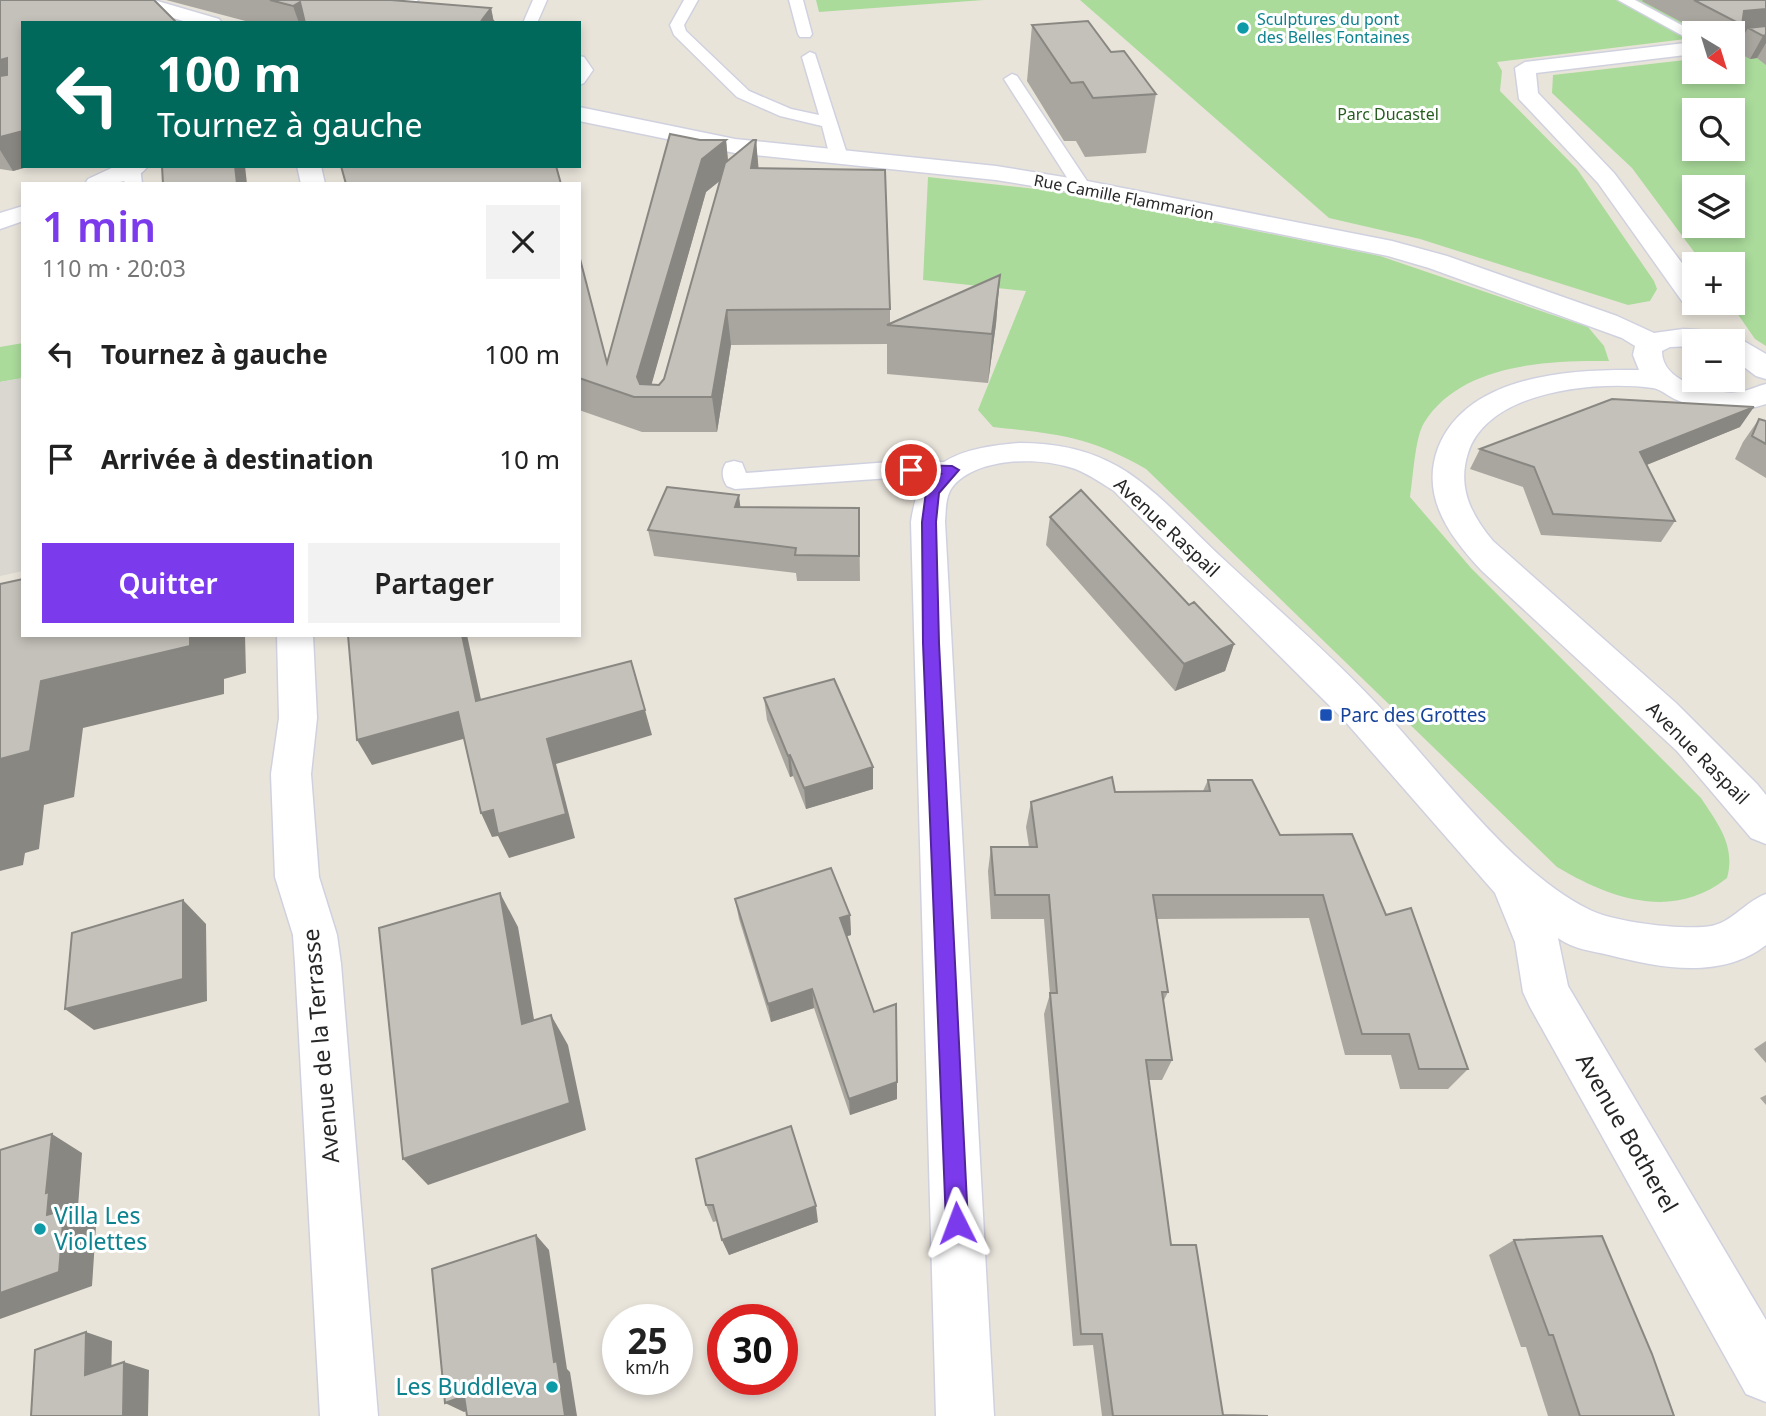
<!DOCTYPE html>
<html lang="fr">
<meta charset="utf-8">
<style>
:root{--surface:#fff;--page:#f2f2f2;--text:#222;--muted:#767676;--accent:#7c3aed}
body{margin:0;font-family:"Noto Sans",sans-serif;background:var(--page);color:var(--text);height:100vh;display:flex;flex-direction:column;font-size:26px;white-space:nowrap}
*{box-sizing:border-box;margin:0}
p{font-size:23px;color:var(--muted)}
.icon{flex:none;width:38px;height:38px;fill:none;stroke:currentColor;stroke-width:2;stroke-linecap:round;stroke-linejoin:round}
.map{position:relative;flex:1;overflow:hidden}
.drawer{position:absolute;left:21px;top:182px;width:560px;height:455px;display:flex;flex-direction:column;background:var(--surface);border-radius:0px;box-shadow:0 4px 10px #0003}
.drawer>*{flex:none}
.hud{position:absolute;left:21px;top:21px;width:560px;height:147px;border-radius:0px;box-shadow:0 4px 10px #0003;background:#00695c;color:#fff;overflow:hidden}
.needle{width:46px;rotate:142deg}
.controls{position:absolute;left:1682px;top:21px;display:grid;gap:14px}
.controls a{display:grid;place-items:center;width:63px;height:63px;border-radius:0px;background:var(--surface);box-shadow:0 4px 10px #0003;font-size:35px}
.speed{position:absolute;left:602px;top:1304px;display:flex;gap:14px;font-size:35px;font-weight:700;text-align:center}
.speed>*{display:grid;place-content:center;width:91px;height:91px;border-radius:50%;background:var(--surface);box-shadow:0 4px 10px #0003;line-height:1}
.speed small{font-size:18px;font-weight:400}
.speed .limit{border:10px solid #d22;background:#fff;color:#111}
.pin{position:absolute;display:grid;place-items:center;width:60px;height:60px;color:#fff;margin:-30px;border:4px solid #fff;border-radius:50%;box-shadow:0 2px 7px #0007}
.me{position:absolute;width:77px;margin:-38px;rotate:357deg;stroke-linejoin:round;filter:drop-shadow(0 0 5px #0008)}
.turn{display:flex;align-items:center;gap:24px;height:147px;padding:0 21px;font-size:32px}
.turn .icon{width:91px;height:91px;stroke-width:2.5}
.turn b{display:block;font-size:49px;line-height:60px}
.round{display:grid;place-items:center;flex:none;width:74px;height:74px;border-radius:0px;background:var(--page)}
.headline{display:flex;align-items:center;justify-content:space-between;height:119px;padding:0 21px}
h1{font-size:42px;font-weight:600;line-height:52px;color:var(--accent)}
.primary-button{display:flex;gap:14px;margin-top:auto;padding:14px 21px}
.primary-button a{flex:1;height:80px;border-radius:0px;background:var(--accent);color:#fff;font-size:28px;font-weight:600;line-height:80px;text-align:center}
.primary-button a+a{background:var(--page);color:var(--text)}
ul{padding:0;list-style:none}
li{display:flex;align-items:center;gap:21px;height:105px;padding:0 21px}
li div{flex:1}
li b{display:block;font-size:26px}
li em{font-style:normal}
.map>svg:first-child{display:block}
</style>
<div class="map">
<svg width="1766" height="1416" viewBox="0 0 1766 1416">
<rect width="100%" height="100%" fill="#e9e4da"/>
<path fill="#aadb9b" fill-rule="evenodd" d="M816,0h168l-165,12z
M1080,0h655l31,29 -72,4v5l-197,24 5,9 -2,20 77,78 77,112 3,8 -7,12 -22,4 -208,-66 -91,-21z
M1766,50v296l-11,-7 -25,-36 2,-39h-29l-71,-96 -80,-75 1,-18 141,-16v13h38l1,-18zM1694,110h38v39h-38zM1694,187h38v39h-38z
M928,177l134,15 318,64 208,71 16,19 5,15c-61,-1 -149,3 -185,62 -9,14 -11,56 -14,74l61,71 230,230c17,26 35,48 26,80 -54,43 -116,21 -170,-11l-411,-398c-57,-33 -89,-35 -153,-42l-15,-17 48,-119 -103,-11z
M23,343v35l-23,4v-35z"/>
<path fill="#d9d7d0" d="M23,378v193l-23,5v-194z"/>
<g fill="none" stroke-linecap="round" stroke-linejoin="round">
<g stroke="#d0d1df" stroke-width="3">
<path id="lane" d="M533,0h14l-10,23h-14z
M684,0h14l-14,25 2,6 63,60 42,18 28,6 -17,-58 8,-5 5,2 33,103 -3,4h-12l-3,-4 -8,-31 -42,-10 -43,-19 -63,-62 -4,-10z
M789,0h14l9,34 -2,3h-10l-2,-3z
M1618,0h17l61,33 -2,9z
M579,56l5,1 9,13 -9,13 -5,2z
M1012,74l5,2 74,111 -3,4h-12l-3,-4 -69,-108z
M126,166h14l2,18h-18z
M734,461l8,2 4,10 144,-11h62l8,3 4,5 -4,5 -8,3h-62l-155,11 -8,-3c-5,-7 -6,-16 -1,-23z"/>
</g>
<g stroke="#d0d1df" stroke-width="3">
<path id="street" d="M123,0h31l65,19 3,4h-32l-64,-19z
M1766,33v12l-34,4v-12z
M1694,42v12l-158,19 2,20 76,80 80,106v24h10l-10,3 -10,-2 -86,-121 -79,-84 -4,-31 10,-6z
M579,107l156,32 261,27 86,14 310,61 55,15 170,60 37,17 29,-4 27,2 32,9 24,14v25l-10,-3 -24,-18v-17h-38v5l-24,1 -8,4c-1,32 53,44 77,41 9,-1 18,-6 27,-8v20c-29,10 -61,8 -89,-4 -8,-3 -16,-11 -24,-12 -55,-8 -165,2 -185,65 -11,34 3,62 25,88l183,162 81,81 9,11v49l-15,-6 -74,-87 -195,-180c-32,-34 -62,-74 -44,-123 29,-74 134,-79 201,-78l-6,-15 2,-9 -13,-8 -193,-70 -41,-12 -306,-62 -86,-14 -261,-27 -156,-32z
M1019,443c100,0 133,48 200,112 51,48 106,94 154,145 63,65 135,169 215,209 24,13 87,20 115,18 28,-1 39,-24 63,-33v51c-45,35 -106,23 -157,10 -17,-4 -36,-6 -51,-17l10,48 198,334v82l-20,-8 -216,-387 -7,-15 -8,-50 -20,-49 -151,-173 -231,-230c-14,-8 -28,-19 -44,-23 -33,-10 -90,-9 -115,18 -9,10 -8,25 -9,37l49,894h-58l-25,-894c8,-64 52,-74 108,-79z
M277,635h36l4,83 -6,56 8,103 18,58 4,29 37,452h-58l-25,-452 -2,-29 -18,-58 -4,-103 8,-56z"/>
</g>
<g stroke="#d0d1df" stroke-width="3">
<path id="secondary" d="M396,0h22l-25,23h-22z
M116,166h32c-14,19 -42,18 -63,18l3,-5z
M297,166h24l4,18h-24z
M23,206v15l-23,8v-16z"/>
</g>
<use href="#lane" fill="#fff" fill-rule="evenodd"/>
<use href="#street" fill="#fff" fill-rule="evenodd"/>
<use href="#secondary" fill="#fff" fill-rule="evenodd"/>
</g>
<path fill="#a9a6a0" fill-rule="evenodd" d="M0,0l23,166h8l-18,5 -13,-2z
M166,0h225l100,8 3,15h-241z
M1643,0h123v65l-9,-7 -7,1 -15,-8 10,-18 -8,1 -5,8v-9h-30l-60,-32z
M1032,25l79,27 45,42 -10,59 -61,4 -9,-16h-12l-37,-60z
M700,140h26l2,20 28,-20 2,28 132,141v14l110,-48 -4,49 -8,59 -101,-9v-30l-156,1 -14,87h-75l-63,-22v-155l28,108zM720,181l-56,198 -5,6h-8l55,-193z
M1759,419l7,2v57l-31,-19 8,-17z
M1740,427l-94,38 29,56 -14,21 -120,-7 -18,-48 -53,-18 10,-20z
M740,507l119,1 1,73h-63l-1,-8 -142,-17 -6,-26z
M1050,517l139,88 45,39 -9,27 -50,20 -129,-146z
M764,698l109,91 -67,20 -13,-33 -3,1 -23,-57z
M1208,780l178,135 82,154 -20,20h-48l-9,-34h-46l-36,-137 -153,1 12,73 -5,10 9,58 -10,20h-13l22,165 52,170 45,1h-166l-9,-71 -20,1 -29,-332 6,-20 -6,-75h-53l-3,-48 3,-24h38l-3,-20 5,-25 84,-10 88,-1z
M735,899l115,16 1,20 -4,1 50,163 -47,16 -36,-107 -43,14 -32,-103z
M1766,1041v22l-12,-14z
M1766,1095v10l-6,-7z
M696,1159l122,63 -89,33 -7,-15 -5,-19 -4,1 -7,-17z
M1514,1240l160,176h-126l-22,-69h-5l-32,-92z"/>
<path fill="#898782" d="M300,2l7,21h-8l-6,-17z
M491,8l3,15h-12v-3z
M1766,9v22l-18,-3 -3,5 -8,1 5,-9 2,-14z
M1766,35v8l-9,15 -7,1 13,-23z
M7,58l16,29 -23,8v-35z
M23,131v35h8l-18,5 -13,-21v-13z
M726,140l3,33 -23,19 -58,205h-8l-3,-20 65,-218z
M756,140l3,33 -8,-5z
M235,166h10l2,18h-10z
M1000,275l-4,49 -8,59 4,-49z
M727,310l4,35 -14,87 -5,-35z
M1754,407l-14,20 -113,46 13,-21z
M739,495l3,26 -7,-14z
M190,635h55l1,38 -22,6v15l-141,34 -9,69 -30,8 -5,44 -14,4 -2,12 -23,6v-112l41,-78z
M462,635h5l20,92 -11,-26z
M1234,644l-9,27 -50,20 9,-27z
M645,710l7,25 -96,29 19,74 -66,20 -11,-22 -6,1 -11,-24 66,-74z
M458,712l12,25 -98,28 -15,-25z
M790,755l3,21 -3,1 -2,-21z
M873,767v22l-67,20 -2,-21z
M500,893l18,34 22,127 -18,-30z
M183,900l23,24 1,77 -113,29 -29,-21z
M850,915l1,20 -10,3 -1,-20z
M812,989l2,19 -43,14 -3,-18z
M551,1015l17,30 18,85 -158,55 -25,-26z
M897,1082v17l-47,16 -1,-16z
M52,1134l30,19 -4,54 3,2 -1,9 16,8 -4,60 -92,33v-26l47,-78 -1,-22z
M816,1206l2,16 -89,33 -7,-15z
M536,1235l13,15 18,119 3,3 7,44h-12l-11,-54z
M86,1332l26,9 -1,43 -26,-9z
M124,1362l25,8 -1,46h-25z
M464,1396l18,9 -18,7 -19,-9z"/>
<path fill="#c4c1ba" stroke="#898782" stroke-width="2" d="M0,0h154l23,23h-154v108l-23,6v-61l7,-1v-17l-7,2z
M270,0h121l100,8 -9,12 11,1 -1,2h-187l-5,-21 -7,4z
M1694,0h72v9l-22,2 -2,14z
M1088,21l23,31 13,-1 32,43 -63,4 -10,-16 -12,1 -39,-58z
M1766,26v9l-3,1 -15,-8z
M670,134l30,6h26l-24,19 -65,218 3,7 19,1 5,-6 61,-216 28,-23h3l-5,28 134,2 5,139 -163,1 -15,87h-78l-55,-19v-123l28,108z
M162,166h73l2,18h-74z
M341,166h215l5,18h-215z
M1000,275l-8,59 -105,-9z
M1612,399l142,8 -114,45 35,69 -122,-7 -19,-47 -54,-18z
M1759,419l7,2v23l-14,-8z
M667,487l72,8 -4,12 124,1v48l-64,-1 1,-7 -148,-18z
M1081,490l108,115 5,-3 40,42 -50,20 -134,-147z
M23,579v56h167v11l-149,35 -11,70 -30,8v-175z
M348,635h114l14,66 155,-40 14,49 -98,29 19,75 -68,20 -5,-24 -12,3 -23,-101 -101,28z
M834,679l39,88 -69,21 -14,-33 -2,1 -24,-58z
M1112,777l3,15 95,-1 -2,-11h44l28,55 72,-1 34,81 25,-7 57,161h-49l-10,-35h-47l-39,-139h-170l15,97h-6l10,68h-26l25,185h25l27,170 45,1h-155l-11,-82h-21l-31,-341h7l-8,-98h-54l-4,-48h46l-6,-45z
M831,868l19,47 -10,3 34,94 22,-8 1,78 -48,17 -37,-110 -44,15 -33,-105z
M500,893l22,131 29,-9 19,88 -167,56 -24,-231z
M183,900v79l-118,30 7,-76z
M791,1126l25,80 -94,34 -9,-35h-7l-10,-46z
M52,1134l-6,59 3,-1 -2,23 17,-5 -5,62 -59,21v-143z
M536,1235l18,127 3,-1 8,55h-98l-3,-20 -19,7 -13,-134z
M1602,1236l50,118 22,62h-94l-27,-81h-4l-35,-95z
M86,1332l-1,43 39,-13 -1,54h-92l4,-66z"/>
<path fill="#7c3aed" stroke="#51269a" stroke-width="2" d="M911,465l41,1 7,4 -20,23 -3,29 3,121 29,580 -4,7 -7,4 -8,-4 -3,-7 -23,-580 -1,-121 4,-30 15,-18 -35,-1v-6z"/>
<g fill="#0f9aa8" stroke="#fff" stroke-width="2.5">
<circle cx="1243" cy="28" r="7"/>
<circle cx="40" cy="1229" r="7"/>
<circle cx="552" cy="1387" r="7"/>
</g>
<rect fill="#1a4fb4" stroke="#fff" stroke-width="2.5" x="1319" y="708" width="14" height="14" rx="3.5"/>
<g text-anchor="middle" stroke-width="6" stroke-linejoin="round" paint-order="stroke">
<g font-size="16" fill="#0d838f" stroke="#fff" text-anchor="start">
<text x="1257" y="25">Sculptures du pont<tspan x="1257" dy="18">des Belles Fontaines</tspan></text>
</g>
<g font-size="16" fill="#265d1f" stroke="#fff">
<text x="1388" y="120">Parc Ducastel</text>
</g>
<g font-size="16" fill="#272727" stroke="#fff">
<text transform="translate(1124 197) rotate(11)" y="6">Rue Camille Flammarion</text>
</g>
<g font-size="19" fill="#272727" stroke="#fff">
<text transform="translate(1167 527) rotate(43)" y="7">Avenue Raspail</text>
<text transform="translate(1698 753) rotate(45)" y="7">Avenue Raspail</text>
</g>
<g font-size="19" fill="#164399" stroke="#fff" text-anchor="start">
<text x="1340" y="722">Parc des Grottes</text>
</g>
<g font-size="23" fill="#272727" stroke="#fff">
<text transform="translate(321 1046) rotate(-95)" y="8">Avenue de la Terrasse</text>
<text transform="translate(1627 1133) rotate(60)" y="8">Avenue Botherel</text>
</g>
<g font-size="23" fill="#0d838f" stroke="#fff" text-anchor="start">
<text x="54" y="1224">Villa Les<tspan x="54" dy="26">Violettes</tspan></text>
<text x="538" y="1395" text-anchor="end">Les Buddleva</text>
</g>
</g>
</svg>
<div class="controls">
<a><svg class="needle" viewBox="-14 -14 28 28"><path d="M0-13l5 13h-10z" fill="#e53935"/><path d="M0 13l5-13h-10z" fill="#767676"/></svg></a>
<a><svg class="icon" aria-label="search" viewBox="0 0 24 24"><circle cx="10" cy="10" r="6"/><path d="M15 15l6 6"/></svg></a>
<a><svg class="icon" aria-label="layers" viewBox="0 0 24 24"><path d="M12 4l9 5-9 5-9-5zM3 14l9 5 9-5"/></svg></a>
<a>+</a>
<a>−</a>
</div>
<div class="speed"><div>25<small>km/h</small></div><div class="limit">30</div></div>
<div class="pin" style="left:911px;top:470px;background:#d93025"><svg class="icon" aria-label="arrive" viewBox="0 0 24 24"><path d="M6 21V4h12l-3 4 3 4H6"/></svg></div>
<svg class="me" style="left:957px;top:1223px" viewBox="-20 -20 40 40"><path d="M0-17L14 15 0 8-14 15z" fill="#7c3aed" stroke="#fff" stroke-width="4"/></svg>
<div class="hud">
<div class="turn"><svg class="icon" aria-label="left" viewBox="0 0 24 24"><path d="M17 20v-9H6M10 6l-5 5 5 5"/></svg><div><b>100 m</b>Tournez à gauche</div></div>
</div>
<section class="drawer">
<div class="headline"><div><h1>1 min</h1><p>110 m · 20:03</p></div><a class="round"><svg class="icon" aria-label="close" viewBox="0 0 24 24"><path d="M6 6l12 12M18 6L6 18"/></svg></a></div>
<ul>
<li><svg class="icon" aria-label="left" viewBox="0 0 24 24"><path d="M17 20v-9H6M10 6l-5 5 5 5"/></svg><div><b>Tournez à gauche</b></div><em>100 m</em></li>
<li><svg class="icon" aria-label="arrive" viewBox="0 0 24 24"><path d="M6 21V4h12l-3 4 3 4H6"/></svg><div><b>Arrivée à destination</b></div><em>10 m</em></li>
</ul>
<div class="primary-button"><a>Quitter</a><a>Partager</a></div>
</section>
</div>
